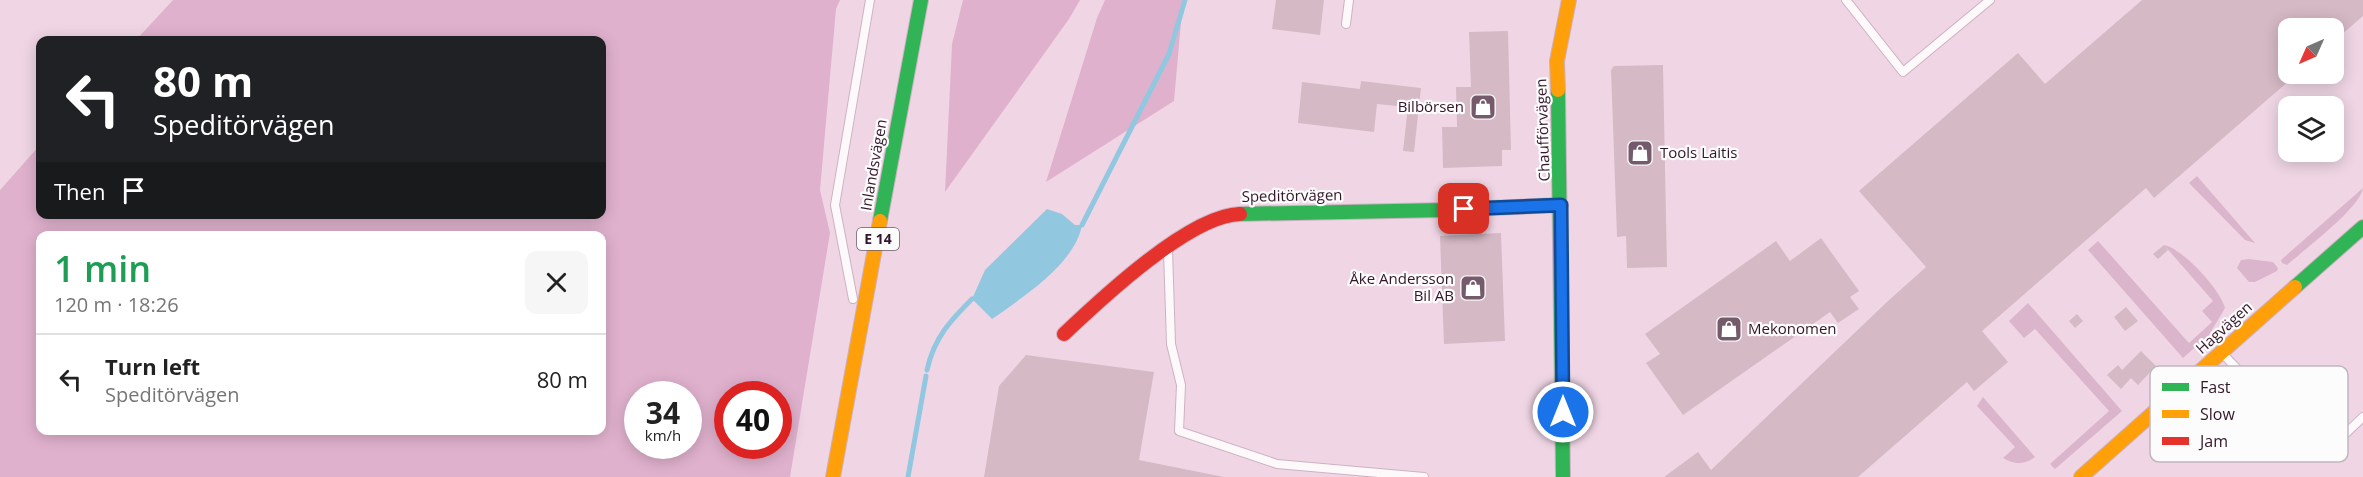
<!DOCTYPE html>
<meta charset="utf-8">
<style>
:root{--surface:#fff;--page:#f6f6f6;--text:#222;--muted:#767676;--line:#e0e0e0}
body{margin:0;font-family:"Open Sans",sans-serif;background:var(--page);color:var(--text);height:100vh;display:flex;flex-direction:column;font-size:22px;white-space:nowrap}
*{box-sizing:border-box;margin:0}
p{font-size:20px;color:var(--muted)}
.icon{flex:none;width:33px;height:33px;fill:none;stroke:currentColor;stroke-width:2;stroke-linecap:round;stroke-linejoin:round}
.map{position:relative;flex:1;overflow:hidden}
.side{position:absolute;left:36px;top:231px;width:570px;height:204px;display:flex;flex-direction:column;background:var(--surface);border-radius:12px;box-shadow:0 3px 15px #0003}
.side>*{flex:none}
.hud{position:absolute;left:36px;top:36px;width:570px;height:183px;border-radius:12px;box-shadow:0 3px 15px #0003;background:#202124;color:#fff;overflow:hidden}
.needle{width:39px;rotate:225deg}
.fabs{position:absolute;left:2278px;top:18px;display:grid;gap:12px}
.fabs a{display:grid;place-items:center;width:66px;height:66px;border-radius:12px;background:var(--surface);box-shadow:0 3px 15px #0003;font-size:30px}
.speed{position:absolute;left:624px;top:381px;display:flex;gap:12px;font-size:30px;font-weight:700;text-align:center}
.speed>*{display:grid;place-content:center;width:78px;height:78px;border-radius:50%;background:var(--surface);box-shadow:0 3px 15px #0003;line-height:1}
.speed small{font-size:15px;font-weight:400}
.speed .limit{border:9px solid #d22;background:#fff;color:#111}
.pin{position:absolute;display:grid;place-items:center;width:51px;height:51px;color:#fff;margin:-26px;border-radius:12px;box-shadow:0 3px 9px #0006}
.me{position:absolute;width:66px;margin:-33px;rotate:0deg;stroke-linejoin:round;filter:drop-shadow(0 0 4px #0008)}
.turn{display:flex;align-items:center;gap:21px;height:126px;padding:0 18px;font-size:27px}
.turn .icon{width:78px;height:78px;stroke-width:2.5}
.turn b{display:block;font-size:42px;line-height:51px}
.then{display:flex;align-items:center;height:57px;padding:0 18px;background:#0003;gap:12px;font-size:22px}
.round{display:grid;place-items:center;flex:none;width:63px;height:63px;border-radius:12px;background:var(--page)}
.head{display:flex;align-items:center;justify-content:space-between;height:102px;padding:0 18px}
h1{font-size:36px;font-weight:600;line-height:45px;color:#1e9e55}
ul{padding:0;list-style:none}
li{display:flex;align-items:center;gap:18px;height:90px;padding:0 18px;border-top:2px solid var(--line)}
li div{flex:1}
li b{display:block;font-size:22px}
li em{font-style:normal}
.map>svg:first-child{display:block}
</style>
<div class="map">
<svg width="2363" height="477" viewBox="0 0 2363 477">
<rect width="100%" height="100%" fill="#f0d6e5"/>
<path fill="#dbb5cb" d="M2197,176l58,67 -10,-3 -56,-57z
M2363,188c-2,19 -59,62 -76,77l-5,-2 -1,-3z
M2098,241l91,102 23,-21 -10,-11 11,-10 -49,-56c18,3 57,45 61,63l-16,27 -26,23 -95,-108z
M2249,259l24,3 5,6 -1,3 -22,11h-6l-12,-14 4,-8z
M2028,303l94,108 -67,58 -5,-5 59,-53 -74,-82 -11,9 -15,-17z
M1983,397l52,60c-11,8 -20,8 -32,1l12,-11 -38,-41z"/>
<path fill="#e0b1cd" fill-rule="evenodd" d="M173,0h667l-4,9 -16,181 10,43 -40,244h-790v-287l40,-45v69h562v-174h-466zM40,236h562v194h-562zM638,394h50v52h-50zM728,394h50v52h-50z
M963,0h117l-11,19 -124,173 7,-148z
M1105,0h78l-9,101 -128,81 51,-164z"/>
<path fill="#92c7e0" d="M1047,209l15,5 13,11h7c-7,39 -59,72 -90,94l-20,-20 13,-29z"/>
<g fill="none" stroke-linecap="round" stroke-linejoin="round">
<path stroke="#92c7e0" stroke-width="5" d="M1082,225l87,-171 16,-54
M927,370c7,-32 23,-49 45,-71
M908,477l18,-101"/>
</g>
<path fill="#d5b9c5" d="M1276,0h48l-4,35 -48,-6z
M2142,0h221v16l-29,25v-13h-45v46h8l-143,124 -8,-10 -164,143 26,31 -34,29 -7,-9 -109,95h-194l34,-25 13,18 177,-169 38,-34 -67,-76 159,-138 27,31z
M1508,31l3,119h-9v16l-59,2 -1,-41h15l-1,-40h15l-2,-55z
M1663,65l4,202 -40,1 -1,-32 -9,1 -6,-167 3,-4z
M1361,81l60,7 -7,64 -11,-1 5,-44 -31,-3 -3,28 -76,-9 4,-41 58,7z
M1501,233l4,108 -61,3 -4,-108z
M1821,238l38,53 -9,6 9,12 -21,14 -8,-11 -147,103 -37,-52 14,-9 -15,-20 131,-93 14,20z
M2164,245l4,5 -10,9 -5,-5z
M2126,307l12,14 -13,10 -11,-14z
M2077,314l6,7 -8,7 -6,-7z
M2141,351l15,15 -18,19 -7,-7 -10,11 -14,-14 11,-10 4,5z
M1026,355l128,17 -15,88 85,17h-240l15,-91z"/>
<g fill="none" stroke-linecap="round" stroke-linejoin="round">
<g stroke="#ccb2c1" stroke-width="10">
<path id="lane" d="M1846,0l57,72 87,-72
M1346,24l3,-24
M1168,250l3,94 10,41 -2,46 98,33 147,13
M853,299l-18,-94 35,-205
M2222,353l99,104 42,-40"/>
</g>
<g stroke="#ccb2c1" stroke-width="16">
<path id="fast" d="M1558,90l5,387
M1240,214l204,-4 117,-5
M880,221l41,-221
M2295,287l68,-60"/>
</g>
<g stroke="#ccb2c1" stroke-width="16">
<path id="slow" d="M1558,90l-1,-29 12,-61
M833,477l47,-256
M2081,477l214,-190"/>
</g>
<g stroke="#ccb2c1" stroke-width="16">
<path id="jam" d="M1064,334c37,-35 126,-119 176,-120"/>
</g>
<use href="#lane" stroke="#fdf9fb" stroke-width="8"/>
<use href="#fast" stroke="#30b455" stroke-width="14"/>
<use href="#slow" stroke="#ff9f0a" stroke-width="14"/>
<use href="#jam" stroke="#e5322d" stroke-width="14"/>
</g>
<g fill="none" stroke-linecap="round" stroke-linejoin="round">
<g stroke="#114b97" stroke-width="15">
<path id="route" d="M1464,209l97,-4 2,207"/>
</g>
<use href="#route" stroke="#1a73e8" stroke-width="10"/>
</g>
<defs>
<g id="shop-square" transform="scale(1.35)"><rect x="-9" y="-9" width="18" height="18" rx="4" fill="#755a6b" stroke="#fcfcfc"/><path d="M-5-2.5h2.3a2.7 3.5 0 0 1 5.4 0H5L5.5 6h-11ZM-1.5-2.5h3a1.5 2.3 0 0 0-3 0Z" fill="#fff"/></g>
</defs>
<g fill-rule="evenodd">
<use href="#shop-square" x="1483" y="107"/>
<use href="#shop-square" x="1640" y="153"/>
<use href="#shop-square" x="1473" y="288"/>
<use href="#shop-square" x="1729" y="329"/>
</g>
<g text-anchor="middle" stroke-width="4.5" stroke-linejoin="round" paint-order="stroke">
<rect fill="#fcfcfc" stroke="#6f5c68" stroke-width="1.5" x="857" y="228" width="42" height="22" rx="4.5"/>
<g font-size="14" font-weight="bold" fill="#331729">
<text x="878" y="244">E 14</text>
</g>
<g font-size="15" fill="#331729" stroke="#fcfcfc" text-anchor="end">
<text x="1464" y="112">Bilbörsen</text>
<text x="1660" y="158" text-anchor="start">Tools Laitis</text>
<text x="1454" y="284">Åke Andersson<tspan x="1454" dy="17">Bil AB</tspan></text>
<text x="1748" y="334" text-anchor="start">Mekonomen</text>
</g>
<g font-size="15" fill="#331729" stroke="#fcfcfc">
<text transform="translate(1543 130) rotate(-92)" y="5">Chaufförvägen</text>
<text transform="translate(874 165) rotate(-80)" y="5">Inlandsvägen</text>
<text transform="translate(1292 196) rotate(-1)" y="5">Speditörvägen</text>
<text transform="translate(2224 328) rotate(-42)" y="5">Hagvägen</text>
</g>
</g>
<rect x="2150" y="366" width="198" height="96" rx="9" fill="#fcfcfc" stroke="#c0b7bd" stroke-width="1.5"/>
<rect x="2162" y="383" width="27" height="8" fill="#30b455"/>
<rect x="2162" y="410" width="27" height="8" fill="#ff9f0a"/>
<rect x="2162" y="437" width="27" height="8" fill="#e5322d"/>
<g font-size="16" fill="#331729">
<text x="2200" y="393">Fast</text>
<text x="2200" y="420">Slow</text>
<text x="2200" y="447">Jam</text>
</g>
</svg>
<div class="fabs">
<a><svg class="needle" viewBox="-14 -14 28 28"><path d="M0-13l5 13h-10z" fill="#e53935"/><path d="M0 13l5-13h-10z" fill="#767676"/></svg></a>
<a><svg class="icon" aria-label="layers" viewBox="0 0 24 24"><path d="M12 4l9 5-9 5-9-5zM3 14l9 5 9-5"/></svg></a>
</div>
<div class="speed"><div>34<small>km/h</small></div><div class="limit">40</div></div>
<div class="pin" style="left:1464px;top:209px;background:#d93025"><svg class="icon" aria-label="arrive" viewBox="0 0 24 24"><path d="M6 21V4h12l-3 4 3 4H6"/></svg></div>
<svg class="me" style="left:1563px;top:412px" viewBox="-20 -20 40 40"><circle r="17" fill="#1a73e8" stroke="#fff" stroke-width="3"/><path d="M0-11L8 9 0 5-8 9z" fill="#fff"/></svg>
<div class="hud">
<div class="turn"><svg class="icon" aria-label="left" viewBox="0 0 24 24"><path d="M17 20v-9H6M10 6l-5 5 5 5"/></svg><div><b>80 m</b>Speditörvägen</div></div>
<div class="then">Then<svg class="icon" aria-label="arrive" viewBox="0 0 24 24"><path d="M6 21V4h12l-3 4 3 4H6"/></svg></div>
</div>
<section class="side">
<div class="head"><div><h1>1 min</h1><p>120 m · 18:26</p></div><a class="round"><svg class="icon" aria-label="close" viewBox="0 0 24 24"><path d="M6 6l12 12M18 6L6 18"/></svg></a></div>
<ul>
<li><svg class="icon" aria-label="left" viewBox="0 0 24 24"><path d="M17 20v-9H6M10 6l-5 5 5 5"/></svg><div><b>Turn left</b><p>Speditörvägen</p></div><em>80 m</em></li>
</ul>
</section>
</div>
